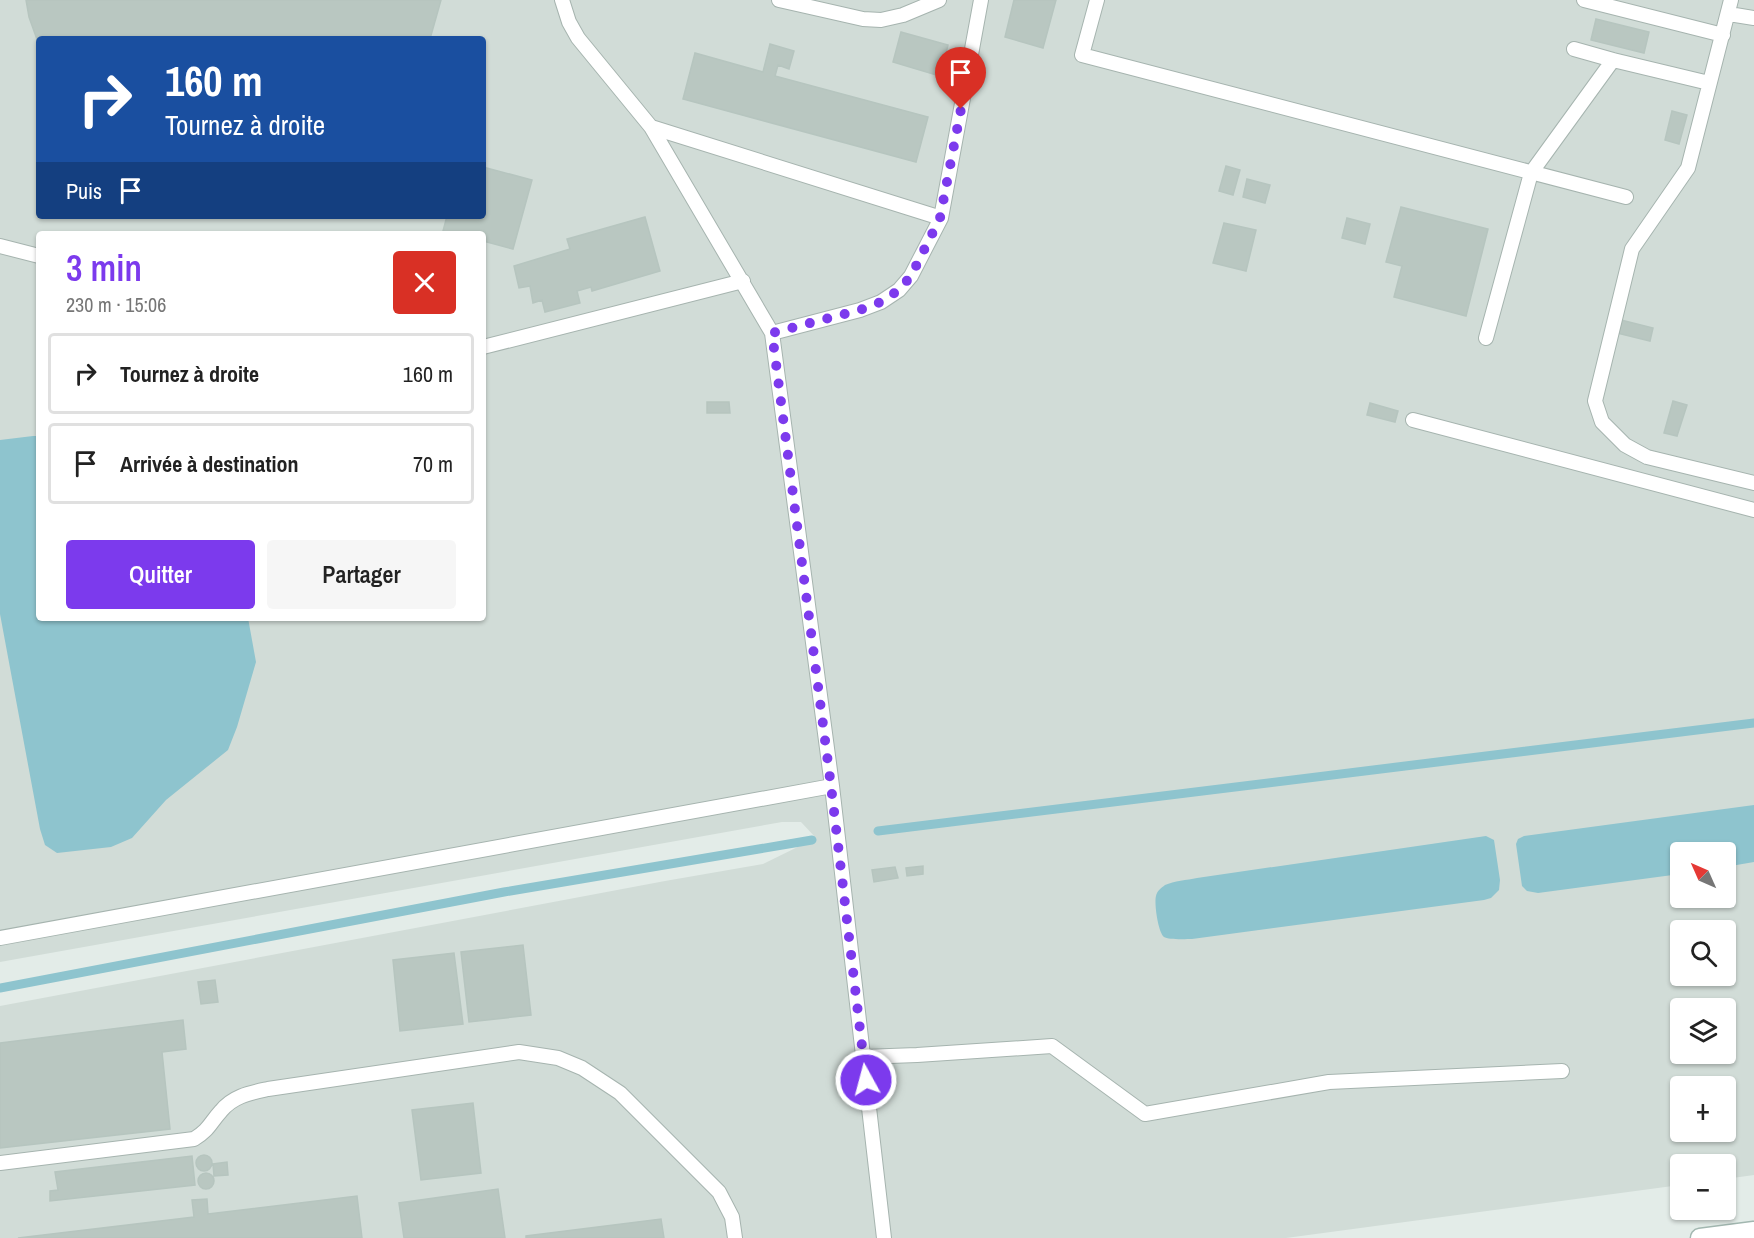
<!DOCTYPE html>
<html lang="fr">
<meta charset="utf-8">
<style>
:root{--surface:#fff;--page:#f6f6f6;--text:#222;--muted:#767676;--line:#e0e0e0;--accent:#7c3aed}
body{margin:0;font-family:"Archivo Narrow",sans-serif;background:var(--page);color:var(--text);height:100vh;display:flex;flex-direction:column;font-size:22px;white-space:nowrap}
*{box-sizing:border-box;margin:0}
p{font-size:20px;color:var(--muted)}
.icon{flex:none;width:33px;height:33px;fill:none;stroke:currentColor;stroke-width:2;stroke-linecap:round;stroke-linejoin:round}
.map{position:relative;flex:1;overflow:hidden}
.drawer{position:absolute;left:36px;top:231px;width:450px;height:390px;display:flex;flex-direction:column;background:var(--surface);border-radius:6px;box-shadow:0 2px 4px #0004}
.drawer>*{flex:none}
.top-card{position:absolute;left:36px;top:36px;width:450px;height:183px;border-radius:6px;box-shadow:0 2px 4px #0004;background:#1a4fa0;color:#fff;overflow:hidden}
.needle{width:39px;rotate:315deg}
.fabs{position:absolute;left:1670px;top:842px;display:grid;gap:12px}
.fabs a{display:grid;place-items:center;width:66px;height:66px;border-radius:6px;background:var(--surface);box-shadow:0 2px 4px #0004;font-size:30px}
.pin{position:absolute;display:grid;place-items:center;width:51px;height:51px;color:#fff;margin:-62px -26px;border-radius:50% 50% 50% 0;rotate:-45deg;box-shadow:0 0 6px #0007}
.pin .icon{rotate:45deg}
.me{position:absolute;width:66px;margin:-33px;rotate:353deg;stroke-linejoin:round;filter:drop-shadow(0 0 4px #0008)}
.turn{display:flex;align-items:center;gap:21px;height:126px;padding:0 30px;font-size:27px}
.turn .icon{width:78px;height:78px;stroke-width:2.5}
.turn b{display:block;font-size:42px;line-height:51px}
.then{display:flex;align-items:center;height:57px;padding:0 30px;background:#0003;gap:12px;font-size:22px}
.round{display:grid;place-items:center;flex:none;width:63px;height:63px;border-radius:6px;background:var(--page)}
.overview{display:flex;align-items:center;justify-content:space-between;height:102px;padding:0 30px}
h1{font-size:36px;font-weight:600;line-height:45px;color:var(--accent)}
.primary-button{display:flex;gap:12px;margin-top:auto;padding:12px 30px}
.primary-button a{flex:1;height:69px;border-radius:6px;background:var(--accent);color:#fff;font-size:24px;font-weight:600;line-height:69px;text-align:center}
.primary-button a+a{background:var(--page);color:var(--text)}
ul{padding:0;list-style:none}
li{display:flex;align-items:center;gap:18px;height:81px;margin:0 12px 9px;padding:0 18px;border:3px solid var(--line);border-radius:6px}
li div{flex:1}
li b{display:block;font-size:22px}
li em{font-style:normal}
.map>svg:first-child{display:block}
</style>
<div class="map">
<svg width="1754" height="1238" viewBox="0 0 1754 1238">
<rect width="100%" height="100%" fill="#e3ece8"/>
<path fill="#d1dcd7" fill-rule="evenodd" d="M0,0h1754v1175l-29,4v-15h-45v21l-394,53h-1286v-232l665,-125 98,-17 53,-26 -15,-16h-19l-782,140zM39,39h444v177h-444zM39,234h444v384h-444zM1680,852h45v45h-45zM1680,930h45v45h-45zM1680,1008h45v45h-45zM1680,1086h45v45h-45z"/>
<path fill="#8ec4ce" d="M33,436h6v182h209l8,44 -19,65 -9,23 -62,50 -34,38 -21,9 -54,6 -12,-8 -5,-16 -40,-215v-174z
M1754,805v57l-29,5v-15h-45v22l-142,19 -11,-2 -5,-5 -6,-42 2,-5 6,-3z
M1486,836l8,4 6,40 -1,10 -8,8 -7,2 -292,39c-5,0 -24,1 -28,-2 -6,-5 -10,-34 -8,-41 1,-5 5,-8 9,-11 9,-4 22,-5 32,-7z"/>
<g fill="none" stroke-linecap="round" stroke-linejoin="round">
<path stroke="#8ec4ce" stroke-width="9" d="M878,831l876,-108
M0,988l504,-96 308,-52"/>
</g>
<path fill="#b9c7c1" stroke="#b6c5bf" stroke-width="1.5" d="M26,0h415l-11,39h-391v6l-10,-28z
M1014,0h42l-13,48 -38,-11z
M1596,19l53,13 -5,21 -53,-13z
M901,32l47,13 -8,31 -47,-14z
M770,44l24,7 -5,18 -11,-4 -3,11 153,41 -12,45 -233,-63 12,-46 68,19z
M1672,111l15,4 -8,29 -14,-4z
M1226,166l14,4 -7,25 -14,-4z
M483,167l49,13 -19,69 -30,-8v-7h-29l-11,-3 4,-15h36z
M1247,179l23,6 -5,18 -22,-6z
M1401,207l87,22 -22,87 -72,-19 8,-31 -16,-4z
M645,217l15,54 -68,20 -1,-4 -14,4 3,12 -35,9 -3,-12 -9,3 -3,-17 -11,2 -5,-22 56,-17 -3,-10z
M1347,218l23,6 -5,20 -23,-6z
M1224,223l32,7 -10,41 -33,-8z
M1621,320l32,8 -3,13 -33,-8z
M1673,401l14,4 -10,31 -13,-3z
M707,402h22l1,11h-23z
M1370,403l28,8 -3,11 -28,-7z
M923,866v8l-16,2 -1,-8z
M895,867l3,11 -24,4 -2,-12z
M523,945l8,70 -62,7 -8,-70z
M454,953l9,71 -63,7 -7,-71z
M215,980l3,22 -17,2 -3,-22z
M183,1020l3,29 -24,3 8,77 -170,19v-105z
M473,1103l8,70 -60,7 -9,-70z
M196 1163a8 8 0 1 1 16 0a8 8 0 1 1-16 0Z
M192,1156l3,29 -145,16v-10l8,-1 -3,-18z
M227,1162l1,13 -14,1 -1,-12z
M198 1181a8 8 0 1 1 16 0a8 8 0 1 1-16 0Z
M498,1189l7,49h-101l-5,-35z
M357,1196l5,42h-344l176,-21 -2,-17 15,-1 1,15z
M661,1219l3,19h-138v-2z"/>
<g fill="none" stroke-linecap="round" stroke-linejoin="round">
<g stroke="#a6b4af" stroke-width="16">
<path id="lane" d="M562,0l7,22 9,16 73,89 121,206 60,453 52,452
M779,0l84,19 18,1 22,-5 36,-15
M1097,0l-15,55 544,142
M1584,0l139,35
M1731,0l-43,168 -56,81 -37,152 7,21 23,23 22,12 107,26
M1729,14l25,4
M1574,49l39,11 96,23
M651,127l290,91
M0,246l39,10
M772,333l88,-23 21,-8 18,-12 12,-14 30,-58 40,-218
M1486,338l45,-165 82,-113
M483,347l260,-66
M1413,420l341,90
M0,938l832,-152
M863,1057l54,-2 135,-9 93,68 184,-32 233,-11
M0,1163l194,-24c15,-9 16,-16 27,-28 12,-15 29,-18 47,-22l251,-37 39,6 24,10 38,25 99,99 13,25 3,21"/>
</g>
<g stroke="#a2b7b0" stroke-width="21">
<path id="secondary" d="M1700,1238l54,-7"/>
</g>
<use href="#lane" stroke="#fff" stroke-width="14"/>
<use href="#secondary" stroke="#fff" stroke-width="18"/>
</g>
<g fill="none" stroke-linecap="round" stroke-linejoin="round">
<path stroke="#7c3aed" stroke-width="10" stroke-dasharray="0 18" d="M866,1080l-35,-294 -59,-453 88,-23 21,-8 18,-12 12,-14 29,-58 21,-109"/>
</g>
</svg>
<div class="fabs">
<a><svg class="needle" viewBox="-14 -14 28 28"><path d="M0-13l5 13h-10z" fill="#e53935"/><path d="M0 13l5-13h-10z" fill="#767676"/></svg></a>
<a><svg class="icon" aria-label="search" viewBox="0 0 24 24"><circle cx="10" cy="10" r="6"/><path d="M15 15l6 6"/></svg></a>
<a><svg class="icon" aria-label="layers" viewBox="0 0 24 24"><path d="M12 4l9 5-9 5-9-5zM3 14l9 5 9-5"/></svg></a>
<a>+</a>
<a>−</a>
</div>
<div class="pin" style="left:961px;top:109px;background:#d93025"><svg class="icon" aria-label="arrive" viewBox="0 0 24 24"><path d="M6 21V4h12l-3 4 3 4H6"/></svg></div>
<svg class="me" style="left:866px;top:1080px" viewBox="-20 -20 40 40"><circle r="17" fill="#7c3aed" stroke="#fff" stroke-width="3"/><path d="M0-11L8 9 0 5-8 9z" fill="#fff"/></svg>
<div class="top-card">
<div class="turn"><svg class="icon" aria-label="right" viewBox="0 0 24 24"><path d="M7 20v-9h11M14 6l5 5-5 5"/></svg><div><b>160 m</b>Tournez à droite</div></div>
<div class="then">Puis<svg class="icon" aria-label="arrive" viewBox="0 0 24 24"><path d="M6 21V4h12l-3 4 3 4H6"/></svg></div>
</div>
<section class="drawer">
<div class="overview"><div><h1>3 min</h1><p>230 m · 15:06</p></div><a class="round" style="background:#d93025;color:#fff"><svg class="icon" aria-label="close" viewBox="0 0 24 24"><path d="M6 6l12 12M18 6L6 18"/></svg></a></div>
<ul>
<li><svg class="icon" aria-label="right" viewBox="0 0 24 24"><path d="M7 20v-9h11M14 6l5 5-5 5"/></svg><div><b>Tournez à droite</b></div><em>160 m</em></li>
<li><svg class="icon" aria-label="arrive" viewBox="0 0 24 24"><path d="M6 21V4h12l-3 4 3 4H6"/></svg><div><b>Arrivée à destination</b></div><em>70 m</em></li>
</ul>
<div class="primary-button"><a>Quitter</a><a>Partager</a></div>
</section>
</div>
